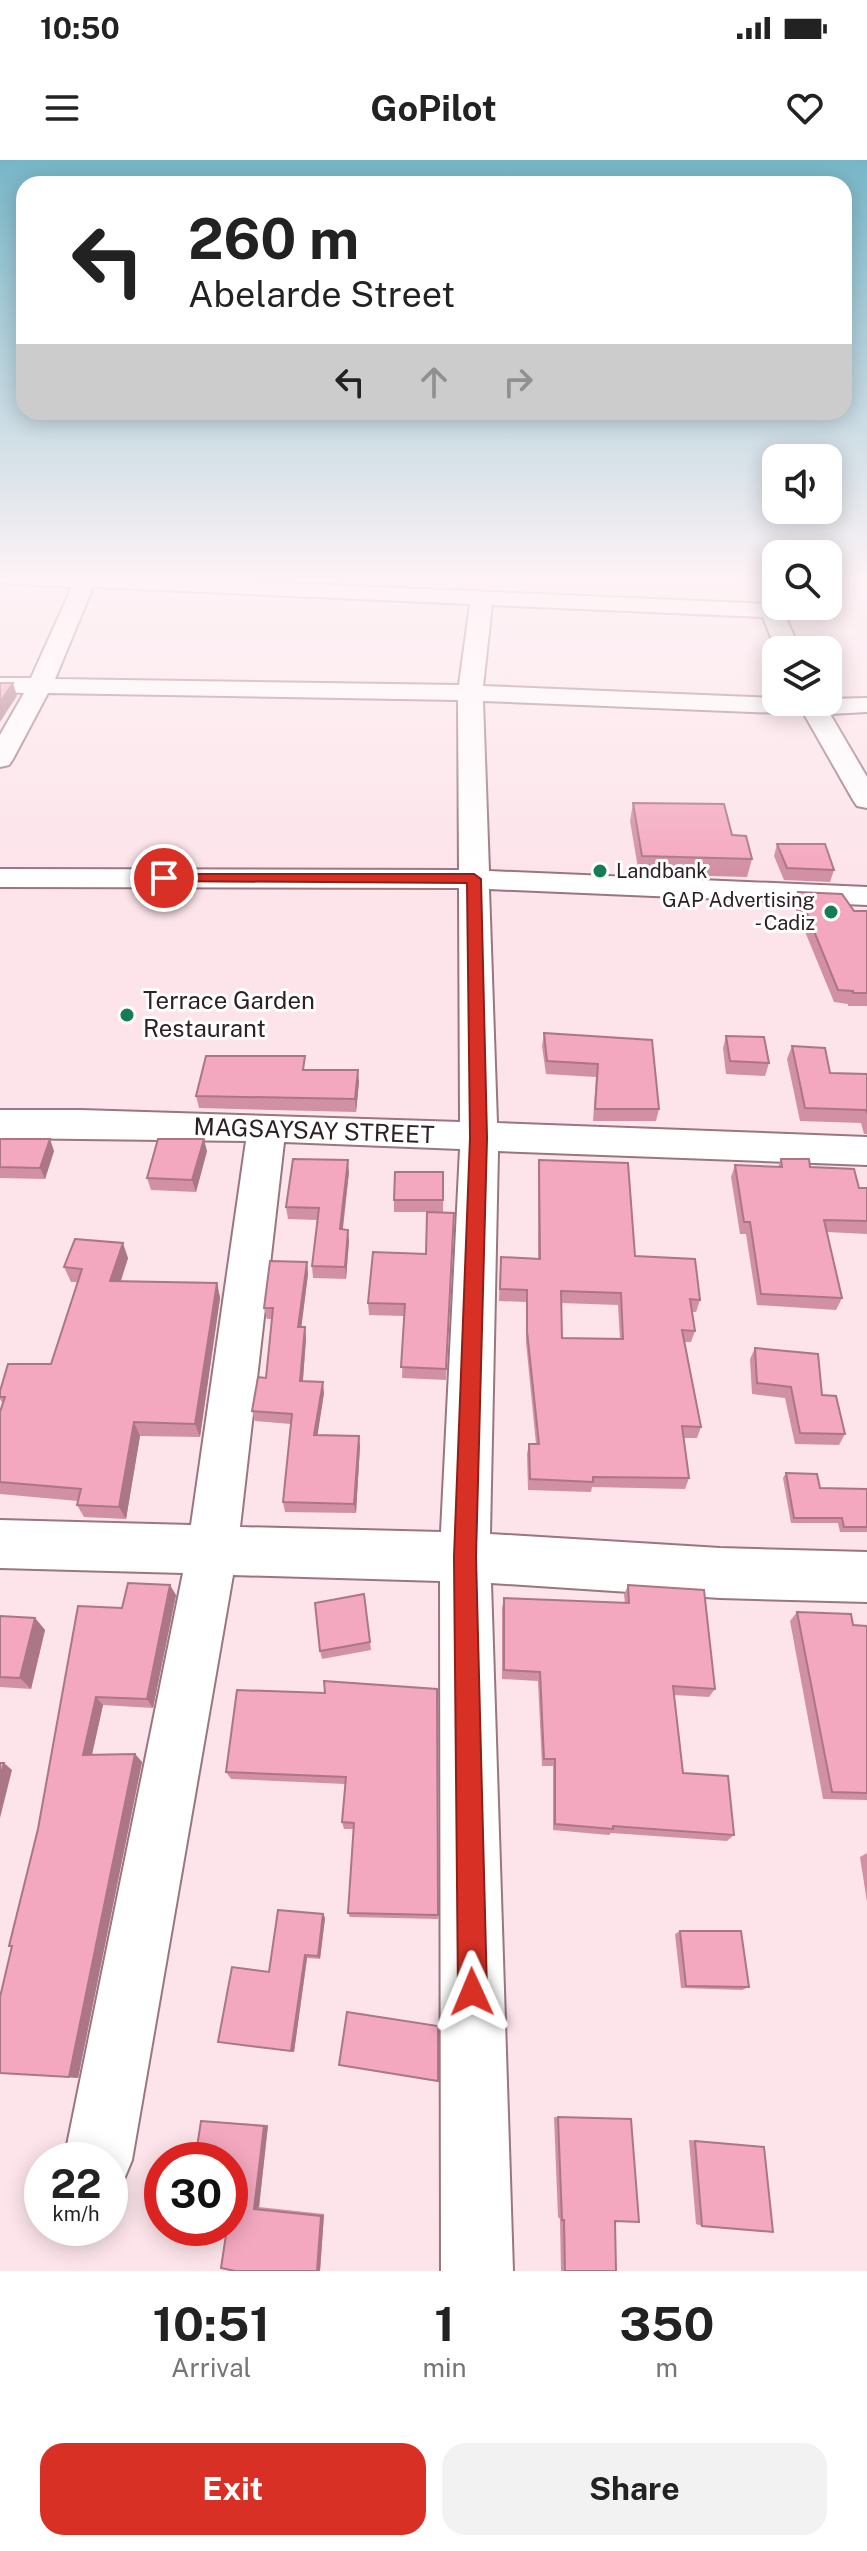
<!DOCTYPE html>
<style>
:root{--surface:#fff;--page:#f2f2f2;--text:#222;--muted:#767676;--accent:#d93025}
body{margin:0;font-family:"Public Sans",sans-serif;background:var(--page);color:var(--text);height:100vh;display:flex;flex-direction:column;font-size:30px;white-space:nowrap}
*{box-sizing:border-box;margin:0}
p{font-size:26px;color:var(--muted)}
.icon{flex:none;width:44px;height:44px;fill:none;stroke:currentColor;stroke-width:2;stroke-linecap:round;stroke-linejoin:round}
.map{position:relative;height:2111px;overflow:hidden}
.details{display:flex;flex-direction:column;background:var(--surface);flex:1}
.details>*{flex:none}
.guide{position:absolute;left:16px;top:16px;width:836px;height:244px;border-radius:24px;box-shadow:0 4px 20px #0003;background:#fff;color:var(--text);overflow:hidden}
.fabs{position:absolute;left:762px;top:284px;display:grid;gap:16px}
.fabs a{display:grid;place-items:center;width:80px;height:80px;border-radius:16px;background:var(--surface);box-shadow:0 4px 20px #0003;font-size:40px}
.speed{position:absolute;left:24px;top:1982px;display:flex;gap:16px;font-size:40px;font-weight:700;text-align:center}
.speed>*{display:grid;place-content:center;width:104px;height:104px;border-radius:50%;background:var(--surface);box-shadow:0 4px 20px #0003;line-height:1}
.speed small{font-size:20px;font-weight:400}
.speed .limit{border:12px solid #d22;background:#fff;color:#111}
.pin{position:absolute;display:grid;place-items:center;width:68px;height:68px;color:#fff;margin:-34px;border:4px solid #fff;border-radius:50%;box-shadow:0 2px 8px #0007}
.me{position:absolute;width:88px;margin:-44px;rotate:359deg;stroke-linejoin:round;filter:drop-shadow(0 0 6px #0008)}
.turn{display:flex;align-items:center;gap:28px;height:168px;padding:0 40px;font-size:36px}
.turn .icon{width:104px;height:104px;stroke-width:2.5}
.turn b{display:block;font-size:56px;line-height:68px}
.lanes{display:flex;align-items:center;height:76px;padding:0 40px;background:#0003;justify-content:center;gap:40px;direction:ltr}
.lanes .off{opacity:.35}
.eta{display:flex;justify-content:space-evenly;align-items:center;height:136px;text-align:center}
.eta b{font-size:48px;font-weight:700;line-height:56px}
.button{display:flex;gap:16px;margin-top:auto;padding:16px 40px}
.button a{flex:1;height:92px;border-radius:24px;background:var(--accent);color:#fff;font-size:32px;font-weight:700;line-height:92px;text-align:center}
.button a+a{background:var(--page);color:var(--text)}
.status{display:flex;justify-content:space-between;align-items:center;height:56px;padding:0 40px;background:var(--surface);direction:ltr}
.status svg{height:22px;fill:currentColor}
header{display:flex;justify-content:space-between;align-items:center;height:104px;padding:0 40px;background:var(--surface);font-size:36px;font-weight:700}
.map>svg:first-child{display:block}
</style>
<div class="status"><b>10:50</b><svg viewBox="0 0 49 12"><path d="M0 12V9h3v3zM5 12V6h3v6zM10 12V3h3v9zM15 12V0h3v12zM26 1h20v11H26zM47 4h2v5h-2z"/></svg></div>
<header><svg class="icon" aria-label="menu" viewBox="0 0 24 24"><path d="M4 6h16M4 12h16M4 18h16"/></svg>GoPilot<svg class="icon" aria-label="heart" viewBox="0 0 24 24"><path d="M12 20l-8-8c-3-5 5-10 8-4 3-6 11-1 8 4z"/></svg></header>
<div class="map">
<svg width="867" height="2111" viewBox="0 0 867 2111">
<rect width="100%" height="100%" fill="#fce4ea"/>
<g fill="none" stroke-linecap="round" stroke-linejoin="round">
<g stroke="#997680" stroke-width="4">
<path id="minor" d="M0,416h120l652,28 11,7 17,39h-24l-13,-33 -271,-12 -9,81 293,12v4h52v-3l39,-1v14l-37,2 37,63v31l-10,-2 -4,-6 -49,-86 -321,-13 6,170 378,16v18l-378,-16 8,234 370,14v28l-369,-14 -8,383 230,14 147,4v50l-147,-4 -229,-15 22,688h-72l-1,-690 -207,-6 -101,585 -10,24 -12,5v-29h-46l119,-587 -183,-5v-48l191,5 55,-384 -246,-3v-28h81l379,12 -1,-234 -459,-1v-18l459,1 -1,-170 -410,-7 -35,66 -4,6 -9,2v-32l24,-42 -24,-1v-14h31l41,-91 -72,-4zM93,427l377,17 -11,81 -404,-6zM284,982l176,7 -19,383 -201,-5z"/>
</g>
<use href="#minor" fill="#fff" fill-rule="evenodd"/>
</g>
<path fill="#d290a4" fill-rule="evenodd" d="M633,643l99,32 20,24 -5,18 -108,-3 -9,-53z
M777,684l57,26 -4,12 -46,-2 -10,-24z
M798,732l56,19h13v95h-19v-2l-14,-2 -40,-97z
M544,873l108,7 7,69 -3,12h-63l3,-44 -50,-3 -4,-28z
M726,876l43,27 -4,13 -39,-2 -3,-26z
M792,886l38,27 37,1v60h-3l-3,-11 -61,-2 -13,-62z
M306,910l53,12 -3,30 -157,-4 -3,-12z
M0,979l54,12 -9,28 -45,-1z
M207,991l-11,41 -45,-2 -4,-12z
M781,999l29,8 49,21h8v46l-40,-2 15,66 -6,12 -79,-5 -11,-71h-6l-9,-57 4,-12 43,2z
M539,1000l96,96 65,44 -4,12h-4l3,19 -4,11h-7l17,85 -4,11h-14l6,40 -4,11 -93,-2 -1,5 -63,-2 -1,-36 2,-10h7l-10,-102v-40l-27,-1 1,-31 1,-13 37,2v-87zM561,1143l57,2 2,34 -58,-1z
M349,1012l-6,57 6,12 -3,38 -33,-1 -1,-12 5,-46 -29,-1 -2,-12z
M443,1012v40l11,1 -8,167 -44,-2 2,-62 -35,-1 -1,-12 58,-49 1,-42h-33v-12z
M128,1098l-7,23 96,2 3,15 -20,139 -60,-1 -14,83 -42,-2 -7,-12 1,-4 -78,-7v-82l3,-8 -3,-5v-8l51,-27 27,-82h-7l-7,-15z
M307,1102l1,12 -7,53h4l1,11 -3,43 21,12 -7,42 43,11 -4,67 -71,-1 -2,-10 8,-78 -36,-3 -3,-10 14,-33 6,-59h-5l-3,-11z
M755,1188l67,47 23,39 -6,11 -44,-1 -10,-46 -33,-4 -2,-35z
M786,1313l34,15 47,1v43h-27l-2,-9h-47l-8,-45z
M628,1425l87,104 -6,8 -35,-2 9,78 51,62 -7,6 -116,-8 -2,2 -56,-5v-64h-11l-4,-85 -36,-2v-71l2,-10 121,5 -1,-8z
M364,1434l7,56 -49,9 -2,-8z
M176,1435l-23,113 -50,-3 -11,50 43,-1 7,8 -64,316 -78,-5 12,-126 -3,-1 113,-338z
M797,1452l56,13 14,1v174l-44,-1 -33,-178z
M0,1456l35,2 10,12 -14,59 -31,-2z
M437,1529l1,230 -88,-2 -2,-4 5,-84h-9l-2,-7 3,-38 -114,-5 -5,-7 99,-79z
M867,1693v49l-7,-45z
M323,1754l2,4 -5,41 -13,-1 -13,94 -76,-10 51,-70z
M680,1771l69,56 -7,3 -61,-2 -6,-54z
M554,1957l77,2 -16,102 1,50h-55l-1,-52 -2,-2z
M201,1961l67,4 -9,82 65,7 -4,57 -88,-84z
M689,1980l75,7 -62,79 -6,-2z"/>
<path fill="#ab7686" d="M13,523l4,13 -17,26v-20z
M358,910l1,12 -3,30 -1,-13z
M50,979l4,12 -9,28 -5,-11z
M204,979l3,12 -11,41 -4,-12z
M348,1000l1,12 -8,69 -1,-12z
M348,1070l1,11 -3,38 -1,-12z
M123,1083l5,15 -12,37 -6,-14z
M307,1102l1,12 -8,64 -2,-11z
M217,1123l3,15 -20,139 -5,-13z
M305,1167l1,11 -4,53 -2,-10z
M323,1222l1,11 -8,52 -2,-10z
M134,1262l6,14 -14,83 -7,-12z
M359,1276l1,10 -4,67 -2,-9z
M170,1425l6,10 -23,113 -6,-9z
M35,1458l10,12 -14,59 -11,-11z
M96,1537l7,8 -13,58 -7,-8z
M135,1594l7,8 -64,316 -9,-1z
M4,1603l8,7 -12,48v-40z
M323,1754l2,4 -5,41 -2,-3z
M305,1795l2,3 -13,94 -3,-1z
M268,1965l-9,82 -5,2 10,-83z
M324,2054l-4,57h-3l4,-55z"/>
<path fill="#f4a8bf" stroke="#ab7686" stroke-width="2" fill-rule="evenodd" d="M0,523h13l-13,19z
M633,643l91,1 8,31 14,1 6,23 -110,-3z
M777,684h48l9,26 -47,-2z
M798,732l44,2 12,17h13v82h-14v-2l-15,-1z
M544,873l108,7 7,69h-64l3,-45 -51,-3z
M726,876l38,1 5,26 -39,-2z
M792,886l33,2 5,25 37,1v39l-1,-3 -61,-2z
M206,896h99l-2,14h55l-3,29 -159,-3z
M0,979h50l-10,29 -40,-1z
M158,979h46l-12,41 -45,-2z
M293,999l55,1 -8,69 8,1 -3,37 -33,-1 7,-58 -33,-1z
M781,999h28l1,8 44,2 5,19h8v33l-43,-1 18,78 -81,-4 -11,-72h-6l-9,-57 47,2z
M539,1000l89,3 7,93 60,3 5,41 -10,-1 5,32 -13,-1 19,97 -19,-1 7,52 -96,-1v5l-63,-3 -1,-35h10l-12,-113v-41l-27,-1 1,-32 39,2zM561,1131l60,2 2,46 -61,-1z
M395,1012h48v28h-49z
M427,1052l27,1 -8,156 -45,-2 4,-63 -37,-1 5,-51 53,2z
M75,1079l48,4 -13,38 107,2 -22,141 -61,-2 -15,85 -42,-2 4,-16 -81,-7v-70l5,-15h-5v-6l8,-27h43l31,-95 -18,-2z
M270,1101l37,1 -9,65h7l-5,54 23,1 -9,53 45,1 -5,68 -71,-2 9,-88 -40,-3 6,-34 8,1 7,-70h-9z
M755,1188l63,6 4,41 14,1 9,38 -45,-1 -9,-46 -34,-4z
M786,1313l31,1 3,14 47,1v38h-23l-2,-9h-48z
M128,1423l42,2 -23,114 -51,-2 -13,58 52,-1 -66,323 -69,-4v-76l12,-51h-3l29,-117 40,-223 44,2z
M628,1425l76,5 11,99 -42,-3 10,87 45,3 6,59 -121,-9v3l-58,-5v-65h-11l-4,-87 -36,-2v-72l125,5z
M364,1434l6,48 -50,9 -5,-48z
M797,1452l54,2 2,11 14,1v167l-35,-1z
M0,1456l35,2 -15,60 -20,-1z
M324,1521l113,8 1,226 -90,-2 6,-90 -12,-1 4,-45 -120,-5 11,-82 88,3z
M0,1603h4l-4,15z
M278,1750l45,4 -5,42 -13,-1 -14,96 -73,-9 14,-75 37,5z
M680,1771h61l8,56 -63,-1z
M347,1852l91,14v55l-99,-16z
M558,1957l73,2 8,103 -24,-1 1,50h-51l-1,-51h-2z
M201,1961l63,5 -10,83 67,7 -4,55h-82l-14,-3 6,-40h3v-23l2,-18h-2v-27h-35z
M695,1981l69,6 9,85 -71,-6z"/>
<linearGradient id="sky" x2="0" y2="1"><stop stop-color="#77b6c7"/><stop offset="0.59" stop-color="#fef3f6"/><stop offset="1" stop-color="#fef3f6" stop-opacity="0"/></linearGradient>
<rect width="867" height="711" fill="url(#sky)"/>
<path fill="#d93025" stroke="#8d1f18" stroke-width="2" d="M164,714h310l7,5 6,259 -11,419 11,435 -4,10 -11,4 -10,-4 -4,-10 -4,-435 16,-419 -3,-255 -308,-2v-6z"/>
<g fill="#147c56" stroke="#fff" stroke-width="3">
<circle cx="600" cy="711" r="8"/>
<circle cx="831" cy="752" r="8"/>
<circle cx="127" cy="855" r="8"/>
</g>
<g text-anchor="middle" stroke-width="6" stroke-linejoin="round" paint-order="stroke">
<g font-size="20" fill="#2e2024" stroke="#fff" text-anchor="start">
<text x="616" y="718">Landbank</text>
<text x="815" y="747" text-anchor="end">GAP Advertising<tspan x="815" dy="23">- Cadiz</tspan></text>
</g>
<g font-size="24" fill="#2e2024" stroke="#fff" text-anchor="start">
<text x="143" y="849">Terrace Garden<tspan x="143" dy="28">Restaurant</tspan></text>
</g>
<g font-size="24" fill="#2e2024" stroke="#fff">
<text transform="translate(314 971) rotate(2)" y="8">MAGSAYSAY STREET</text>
</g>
</g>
</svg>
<div class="fabs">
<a><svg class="icon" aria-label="sound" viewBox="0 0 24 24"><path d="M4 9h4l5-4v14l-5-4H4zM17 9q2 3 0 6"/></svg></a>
<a><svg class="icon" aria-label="search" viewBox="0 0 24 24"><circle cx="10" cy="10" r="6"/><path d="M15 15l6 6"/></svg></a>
<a><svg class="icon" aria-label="layers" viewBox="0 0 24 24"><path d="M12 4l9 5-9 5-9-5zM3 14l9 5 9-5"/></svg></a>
</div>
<div class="speed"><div>22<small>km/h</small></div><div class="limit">30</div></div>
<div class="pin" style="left:164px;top:718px;background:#d93025"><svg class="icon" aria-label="arrive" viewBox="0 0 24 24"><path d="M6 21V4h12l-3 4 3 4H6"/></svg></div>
<svg class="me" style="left:472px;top:1832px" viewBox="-20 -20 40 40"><path d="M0-17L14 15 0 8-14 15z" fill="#d93025" stroke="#fff" stroke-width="4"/></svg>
<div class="guide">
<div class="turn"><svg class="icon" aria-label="left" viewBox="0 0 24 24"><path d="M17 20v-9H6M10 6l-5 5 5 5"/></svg><div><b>260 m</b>Abelarde Street</div></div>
<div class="lanes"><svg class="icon" aria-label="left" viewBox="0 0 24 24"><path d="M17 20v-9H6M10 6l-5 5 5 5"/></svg><svg class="icon off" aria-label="ahead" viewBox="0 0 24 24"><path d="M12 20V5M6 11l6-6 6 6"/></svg><svg class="icon off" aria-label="right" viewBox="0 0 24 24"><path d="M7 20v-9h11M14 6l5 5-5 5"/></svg></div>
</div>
</div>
<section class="details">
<div class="eta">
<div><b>10:51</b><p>Arrival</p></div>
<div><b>1</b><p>min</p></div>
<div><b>350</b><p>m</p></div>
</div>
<div class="button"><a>Exit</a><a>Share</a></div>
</section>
